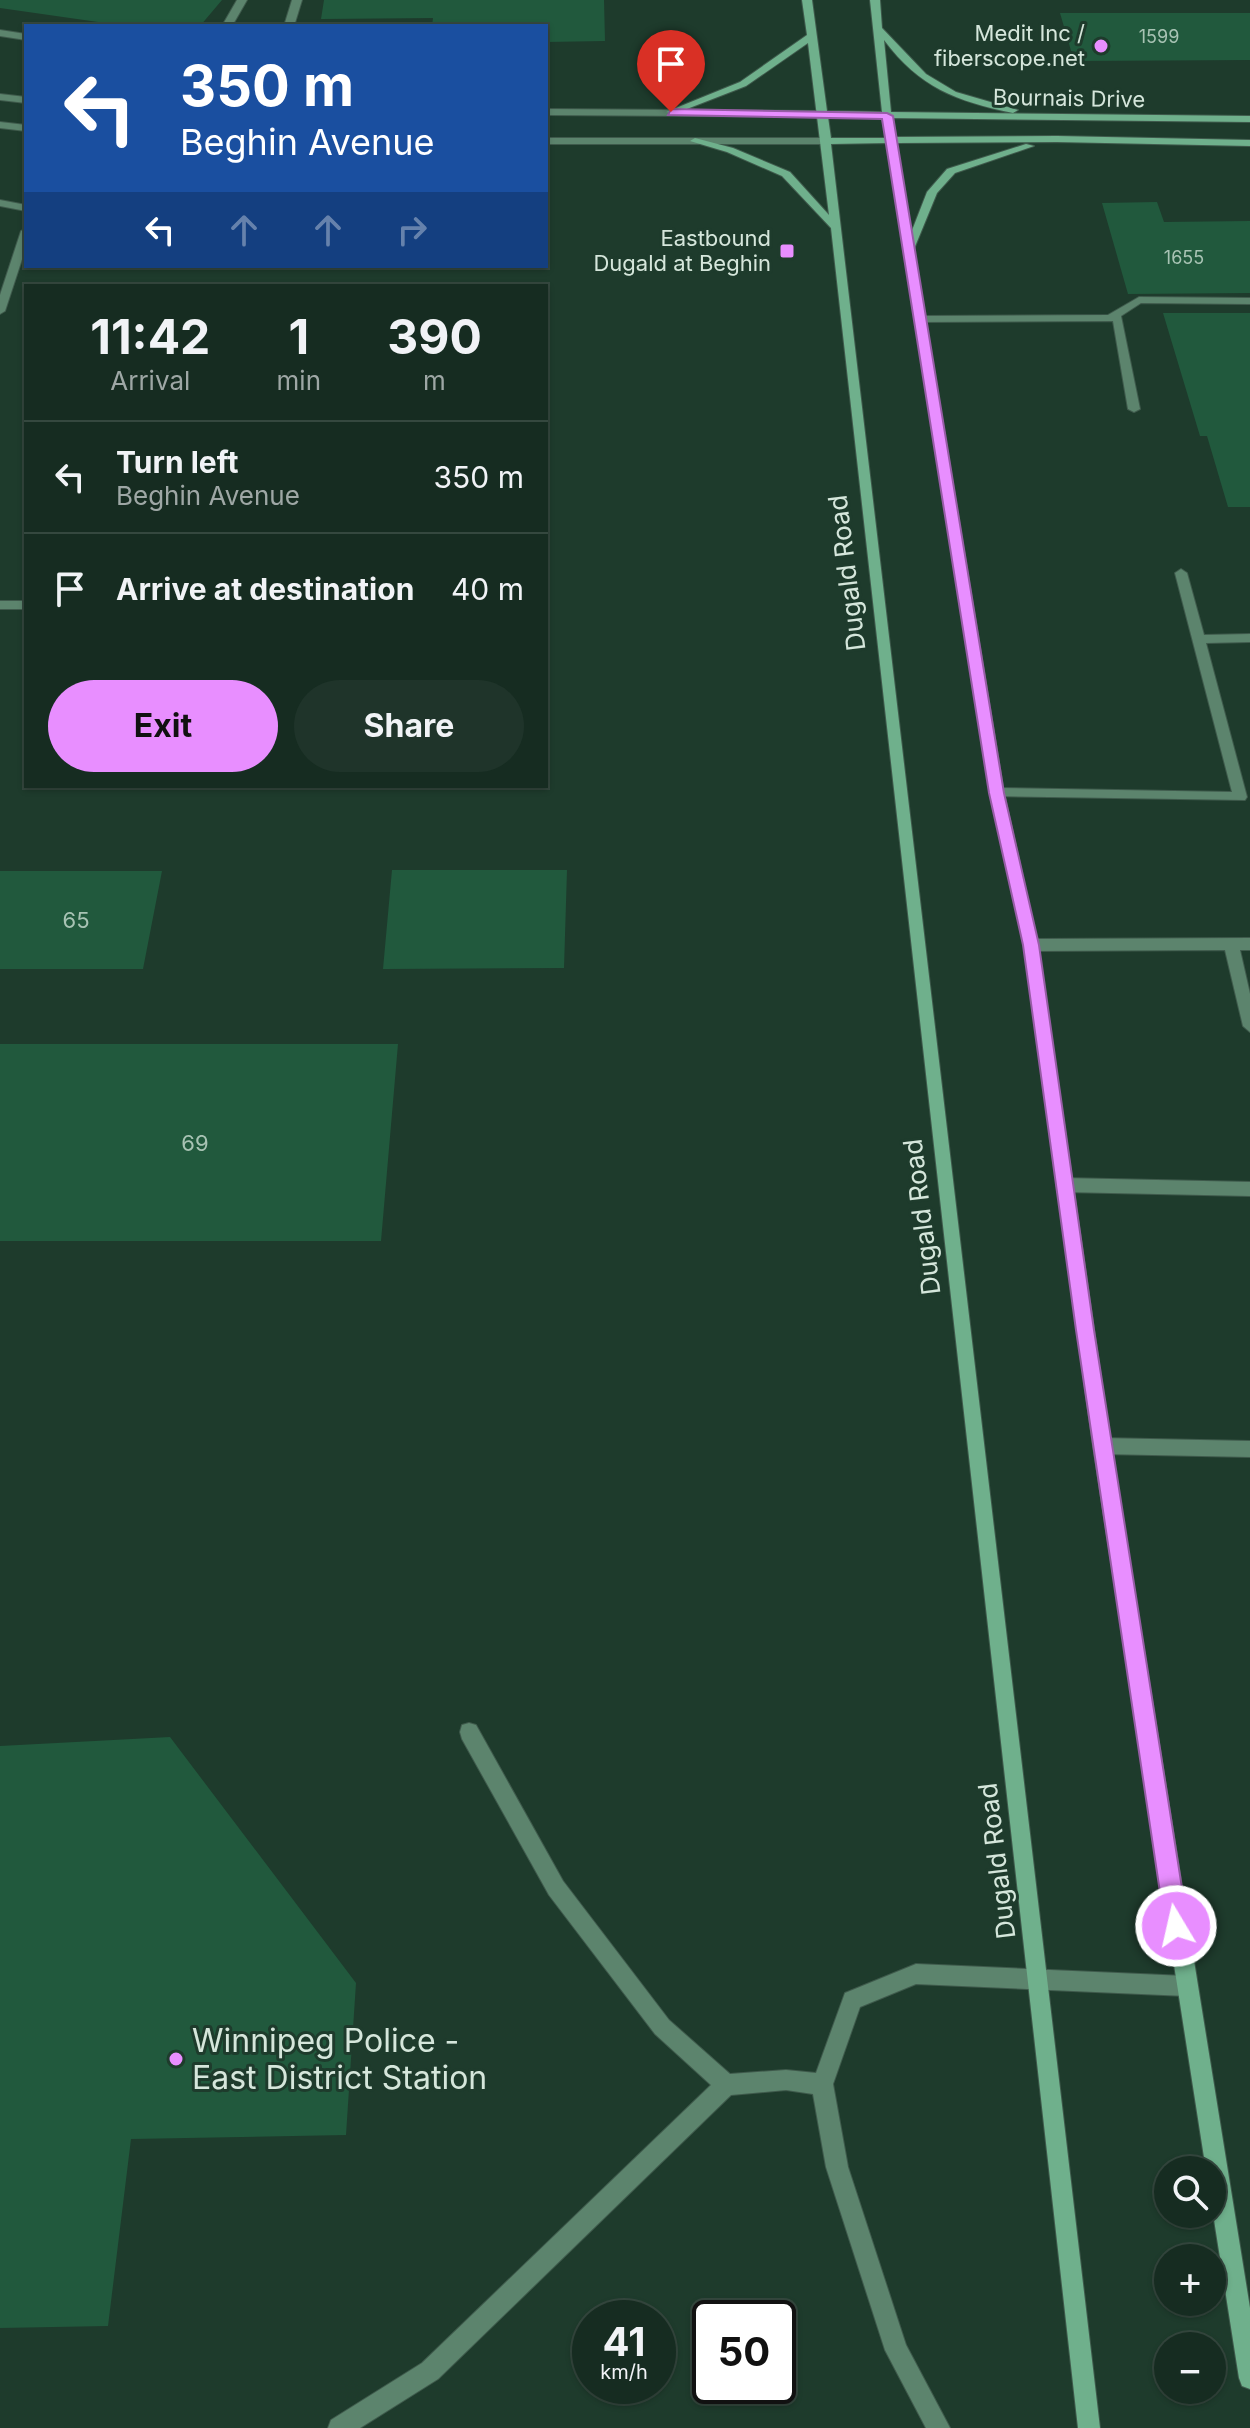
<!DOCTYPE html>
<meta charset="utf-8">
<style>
:root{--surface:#162c21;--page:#1f342a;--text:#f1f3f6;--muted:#9ea7a5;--line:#35483f;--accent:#e88eff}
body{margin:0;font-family:Inter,sans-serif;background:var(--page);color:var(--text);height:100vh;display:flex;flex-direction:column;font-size:30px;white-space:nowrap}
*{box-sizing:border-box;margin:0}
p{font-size:26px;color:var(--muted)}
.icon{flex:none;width:44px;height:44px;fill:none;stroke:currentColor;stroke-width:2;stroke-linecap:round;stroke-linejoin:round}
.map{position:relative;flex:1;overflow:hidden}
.side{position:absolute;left:24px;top:284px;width:524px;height:504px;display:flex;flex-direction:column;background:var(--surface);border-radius:0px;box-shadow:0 2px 6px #0004,0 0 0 2px var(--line)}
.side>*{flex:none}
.guide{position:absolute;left:24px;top:24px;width:524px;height:244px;border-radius:0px;box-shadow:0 2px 6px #0004,0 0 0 2px var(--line);background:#1a4fa0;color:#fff;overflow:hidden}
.fabs{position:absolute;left:1154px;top:2156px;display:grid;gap:16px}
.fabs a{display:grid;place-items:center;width:72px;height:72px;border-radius:50%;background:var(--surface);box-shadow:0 2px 6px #0004,0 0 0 2px var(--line);font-size:40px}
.speed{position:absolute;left:572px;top:2300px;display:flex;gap:16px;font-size:40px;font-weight:700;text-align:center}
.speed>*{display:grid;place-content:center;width:104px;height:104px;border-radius:50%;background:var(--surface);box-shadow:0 2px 6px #0004,0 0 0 2px var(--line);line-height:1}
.speed small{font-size:20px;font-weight:400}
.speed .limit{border:4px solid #111;border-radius:12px;background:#fff;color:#111}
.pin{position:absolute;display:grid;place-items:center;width:68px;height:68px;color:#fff;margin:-82px -34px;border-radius:50% 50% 50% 0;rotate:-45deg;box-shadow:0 0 8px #0007}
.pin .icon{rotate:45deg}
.me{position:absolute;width:88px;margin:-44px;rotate:351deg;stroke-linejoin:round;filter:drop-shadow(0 0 6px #0008)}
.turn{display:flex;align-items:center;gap:28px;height:168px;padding:0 24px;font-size:36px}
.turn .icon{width:104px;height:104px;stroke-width:2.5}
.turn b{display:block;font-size:56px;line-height:68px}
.lanes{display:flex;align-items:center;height:76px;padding:0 24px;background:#0003;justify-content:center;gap:40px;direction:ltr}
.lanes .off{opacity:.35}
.eta{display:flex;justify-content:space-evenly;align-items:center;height:136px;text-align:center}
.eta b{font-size:48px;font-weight:700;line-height:56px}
.primary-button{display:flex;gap:16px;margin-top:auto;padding:16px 24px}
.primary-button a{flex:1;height:92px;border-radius:48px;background:var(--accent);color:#111;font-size:32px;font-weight:700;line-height:92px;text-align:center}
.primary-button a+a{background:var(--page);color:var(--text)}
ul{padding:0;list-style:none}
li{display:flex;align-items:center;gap:24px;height:112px;padding:0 24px;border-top:2px solid var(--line)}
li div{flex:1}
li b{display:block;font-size:30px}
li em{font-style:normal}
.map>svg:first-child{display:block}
</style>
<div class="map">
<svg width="1250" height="2428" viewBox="0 0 1250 2428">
<rect width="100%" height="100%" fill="#1e3b2c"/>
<path fill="#21593d" d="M0,0h222l-22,26h-74l-126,-18z
M324,0h280l1,41 -59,1v-16h-114l1,-8 -112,1z
M1060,13h190v47l-176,1z
M1157,202l7,20 86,-1v72l-122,1 -26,-91z
M1163,313h87v194h-22l-21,-71h-7z
M392,870h175l-3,98 -181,1z
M0,871h162l-19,98h-143z
M0,1044h398l-17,197h-381z
M170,1737l186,246 -10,152 -215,4 -23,187 -108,2v-582z"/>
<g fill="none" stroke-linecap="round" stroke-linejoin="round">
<g stroke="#3f5a4c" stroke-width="2">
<path id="lane" d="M237,0h10l-15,26h-10z
M292,0h10l-8,26h-10z
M0,30l26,4v6l-26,-4z
M0,200l26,5v6l-26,-5z
M1139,297l111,1v6l-109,-1 -20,13 19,93 -6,3 -6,-3 -15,-88 -192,1 -5,-3 5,-3 187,-1z
M1181,569l6,4 17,62 46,-1v8l-44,1 41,154 -2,3 -253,-4v-6l5,-2 235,4 -57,-219z
M0,601h26v8h-26z
M1250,938v12h-10l10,44v38l-7,-6 -18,-76 -194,1 -7,-6 7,-6z
M1064,1178l186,4v14l-186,-4 -6,-2 -2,-5 2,-5z
M1102,1438l148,3v16l-148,-3 -6,-2 -3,-6 3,-6z
M469,1723l7,2 87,156 106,139 61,54 56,-4 30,3 29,-80 71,-29 270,12 7,3 3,7 -3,7 -7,3 -270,-12 -56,23 -27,77 15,83 58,178 44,83h-24l-41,-78 -59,-183 -13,-73 -27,-4 -55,5 -293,284 -78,49h-32l3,-8 91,-57 289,-278 -56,-51 -106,-139 -87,-156 -2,-7 2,-7z"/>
</g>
<g stroke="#3f5a4c" stroke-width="2">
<path id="street" d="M0,94l26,3v6l-26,-3z
M546,109l276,2 5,3 -5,3 -276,-2z
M0,122l26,3v6l-26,-3z
M546,138h280l5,3 -5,3h-280z
M26,228v19l-21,64 -5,3v-19l21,-64z"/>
</g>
<g stroke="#3f5a4c" stroke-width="2">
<path id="secondary" d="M802,0h10l15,111 55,1 -12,-112h10l2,28 44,46 30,18 62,18 -5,3c-57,-12 -93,-25 -129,-73l7,72 359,4v6l-358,-4 3,19 162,-1 193,4v6l-193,-4 -161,1 15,90 16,-41 20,-23 79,-25 8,2 -79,27 -18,20 -23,56 90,544 34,152 73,501 139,862v81l-8,-3 -3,-8 -27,-171v-37h-6l-113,-724 -69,-501 -34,-152 -103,-650 -56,1 269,2284h-22l-247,-2200 -49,-52 -55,-24 -37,-11 5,-3 38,10 57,24 39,43 -21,-172 -62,43 -72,28 -8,-2 74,-30 67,-47zM828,117l54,1 4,20h-55z"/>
</g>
<use href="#lane" fill="#5c846d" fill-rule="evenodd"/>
<use href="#street" fill="#5c846d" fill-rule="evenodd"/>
<use href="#secondary" fill="#6fb08c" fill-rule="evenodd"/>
</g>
<path fill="#e88eff" stroke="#975ca6" stroke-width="2" d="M671,109l216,4 6,3 111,677 35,152 55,385 94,596 -4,8 -8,3 -8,-3 -3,-8 -89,-596 -53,-385 -34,-152 -107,-674 -214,-4z"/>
<g fill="#e88eff" stroke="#1e3b2c" stroke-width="3">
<circle cx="1101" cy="46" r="8"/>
<rect x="779" y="243" width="16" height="16" rx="4"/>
<circle cx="176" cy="2059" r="8"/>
</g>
<g text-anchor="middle" stroke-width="6" stroke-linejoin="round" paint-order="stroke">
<g font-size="18" fill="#a8c3b4">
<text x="1159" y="43">1599</text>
<text x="1184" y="264">1655</text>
</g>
<g font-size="22" fill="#d5e6db" stroke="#1e3b2c" text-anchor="end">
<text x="1085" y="41">Medit Inc /<tspan x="1085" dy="25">fiberscope.net</tspan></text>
<text x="771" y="246">Eastbound<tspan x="771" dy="25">Dugald at Beghin</tspan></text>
</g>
<g font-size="22" fill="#d5e6db" stroke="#1e3b2c">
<text transform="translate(1069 98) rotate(1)" y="8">Bournais Drive</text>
</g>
<g font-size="22" fill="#a8c3b4">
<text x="76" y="928">65</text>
<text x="195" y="1151">69</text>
</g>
<g font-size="26" fill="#d5e6db" stroke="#1e3b2c">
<text transform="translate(847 573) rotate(-97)" y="9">Dugald Road</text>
<text transform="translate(922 1217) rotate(-97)" y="9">Dugald Road</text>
<text transform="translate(997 1861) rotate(-97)" y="9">Dugald Road</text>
</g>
<g font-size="32" fill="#d5e6db" stroke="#1e3b2c" text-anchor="start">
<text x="192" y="2052">Winnipeg Police -<tspan x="192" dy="37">East District Station</tspan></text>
</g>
</g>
</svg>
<div class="fabs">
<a><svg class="icon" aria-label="search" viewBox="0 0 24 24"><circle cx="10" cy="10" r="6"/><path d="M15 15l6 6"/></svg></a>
<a>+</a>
<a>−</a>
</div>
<div class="speed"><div>41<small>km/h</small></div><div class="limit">50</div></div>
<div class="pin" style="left:671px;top:112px;background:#d93025"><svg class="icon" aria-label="arrive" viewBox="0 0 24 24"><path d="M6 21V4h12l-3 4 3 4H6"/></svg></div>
<svg class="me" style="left:1176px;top:1926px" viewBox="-20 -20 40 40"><circle r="17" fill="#e88eff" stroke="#fff" stroke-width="3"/><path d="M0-11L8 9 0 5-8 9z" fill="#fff"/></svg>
<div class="guide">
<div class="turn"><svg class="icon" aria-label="left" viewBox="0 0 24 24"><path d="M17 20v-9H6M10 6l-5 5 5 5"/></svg><div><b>350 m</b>Beghin Avenue</div></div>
<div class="lanes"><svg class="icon" aria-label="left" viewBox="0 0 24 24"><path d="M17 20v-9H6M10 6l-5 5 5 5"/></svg><svg class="icon off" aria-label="ahead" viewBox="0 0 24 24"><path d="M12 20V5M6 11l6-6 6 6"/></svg><svg class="icon off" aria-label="ahead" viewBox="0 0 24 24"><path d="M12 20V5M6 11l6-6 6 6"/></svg><svg class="icon off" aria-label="right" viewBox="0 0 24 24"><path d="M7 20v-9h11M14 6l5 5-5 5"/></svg></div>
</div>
<section class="side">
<div class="eta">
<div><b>11:42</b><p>Arrival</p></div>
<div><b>1</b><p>min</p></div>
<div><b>390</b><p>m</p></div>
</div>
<ul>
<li><svg class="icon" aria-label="left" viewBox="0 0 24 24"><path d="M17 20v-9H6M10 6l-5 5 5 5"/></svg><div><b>Turn left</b><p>Beghin Avenue</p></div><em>350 m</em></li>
<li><svg class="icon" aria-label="arrive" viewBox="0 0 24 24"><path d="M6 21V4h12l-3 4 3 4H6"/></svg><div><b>Arrive at destination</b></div><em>40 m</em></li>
</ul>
<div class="primary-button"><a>Exit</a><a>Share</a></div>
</section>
</div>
